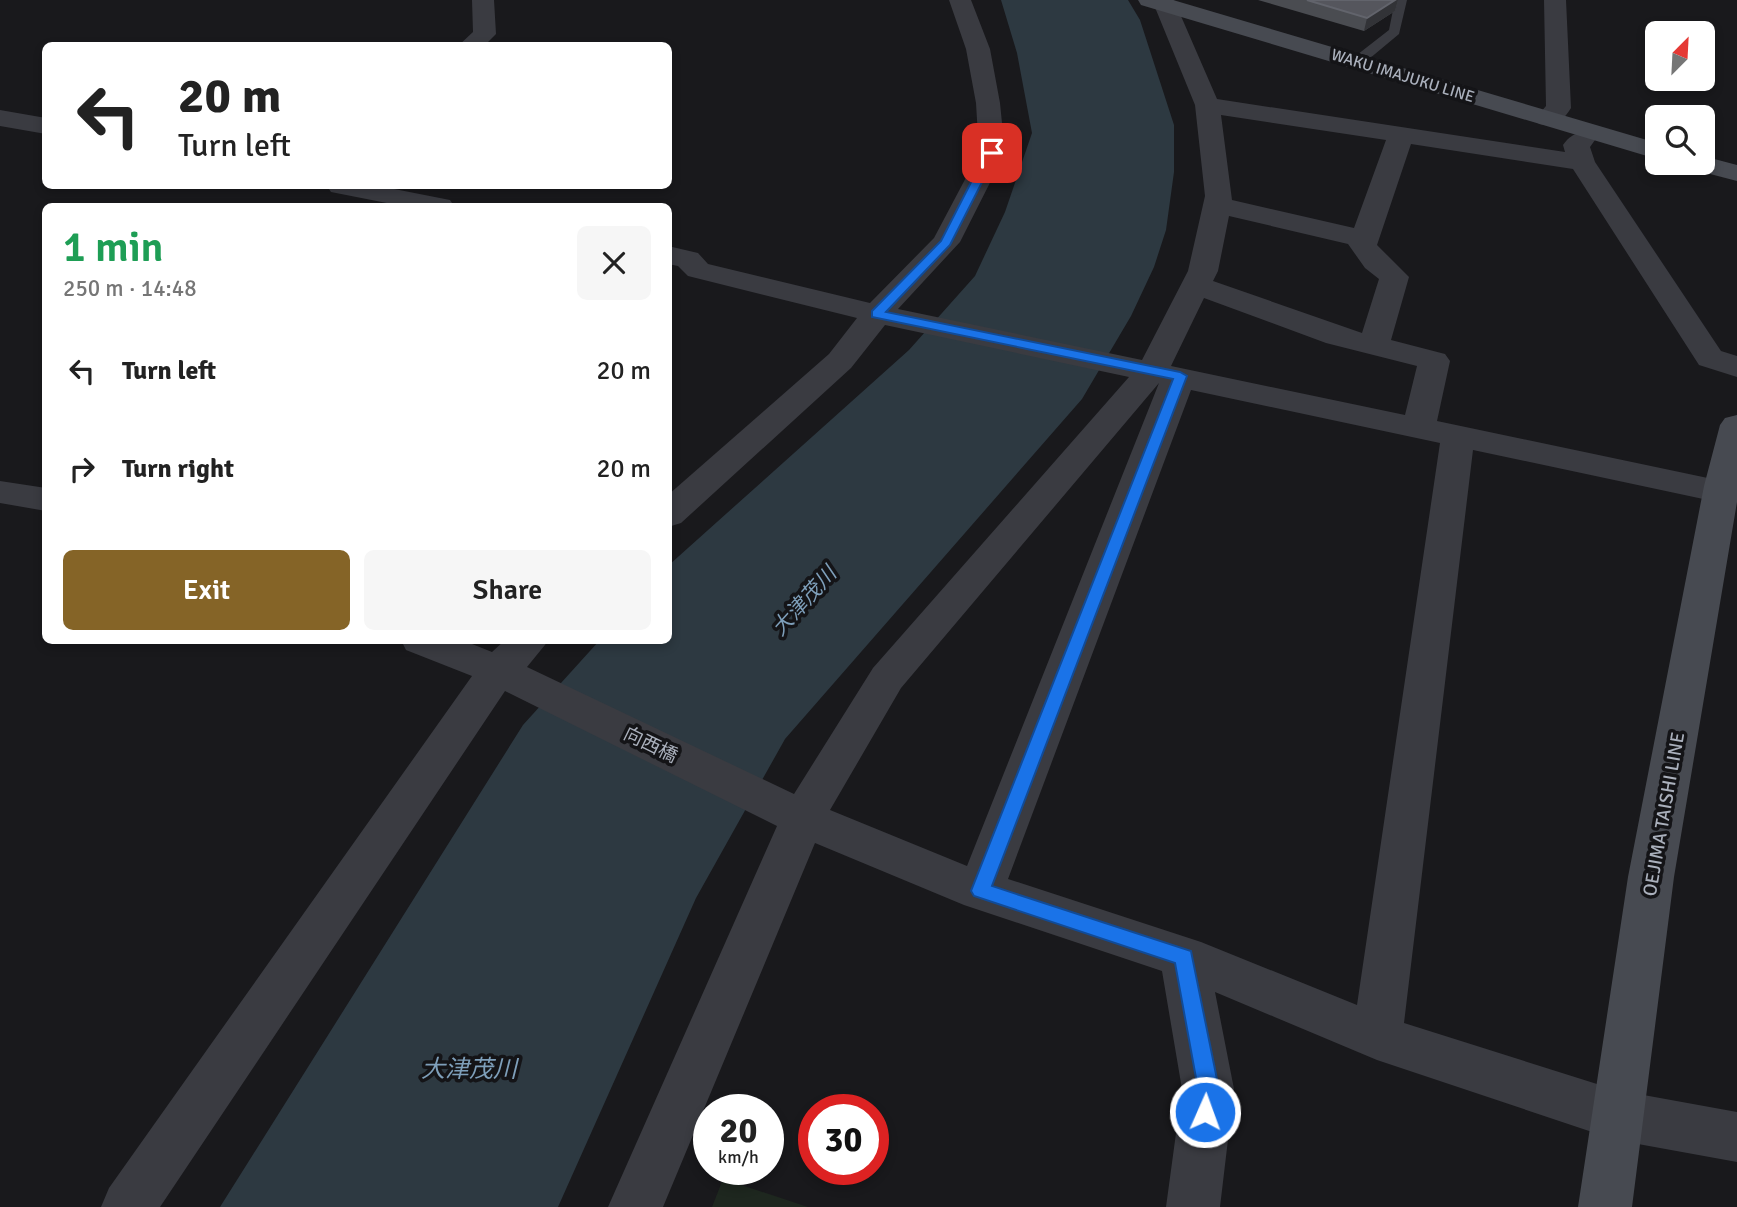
<!DOCTYPE html>
<meta charset="utf-8">
<style>
:root{--surface:#fff;--page:#f6f6f6;--text:#222;--muted:#767676;--accent:#856427}
body{margin:0;font-family:Signika,"Noto Sans JP",sans-serif;background:var(--page);color:var(--text);height:100vh;display:flex;flex-direction:column;font-size:26px;white-space:nowrap}
*{box-sizing:border-box;margin:0}
p{font-size:23px;color:var(--muted)}
.icon{flex:none;width:38px;height:38px;fill:none;stroke:currentColor;stroke-width:2;stroke-linecap:round;stroke-linejoin:round}
.map{position:relative;flex:1;overflow:hidden}
.side{position:absolute;left:42px;top:203px;width:630px;height:441px;display:flex;flex-direction:column;background:var(--surface);border-radius:10px;box-shadow:0 4px 10px #0003}
.side>*{flex:none}
.banner{position:absolute;left:42px;top:42px;width:630px;height:147px;border-radius:10px;box-shadow:0 4px 10px #0003;background:#fff;color:var(--text);overflow:hidden}
.needle{width:46px;rotate:24deg}
.fabs{position:absolute;left:1645px;top:21px;display:grid;gap:14px}
.fabs a{display:grid;place-items:center;width:70px;height:70px;border-radius:10px;background:var(--surface);box-shadow:0 4px 10px #0003;font-size:35px}
.speed{position:absolute;left:693px;top:1094px;display:flex;gap:14px;font-size:35px;font-weight:700;text-align:center}
.speed>*{display:grid;place-content:center;width:91px;height:91px;border-radius:50%;background:var(--surface);box-shadow:0 4px 10px #0003;line-height:1}
.speed small{font-size:18px;font-weight:400}
.speed .limit{border:10px solid #d22;background:#fff;color:#111}
.pin{position:absolute;display:grid;place-items:center;width:60px;height:60px;color:#fff;margin:-30px;border-radius:14px;box-shadow:0 4px 10px #0006}
.me{position:absolute;width:77px;margin:-38px;rotate:2deg;stroke-linejoin:round;filter:drop-shadow(0 0 5px #0008)}
.turn{display:flex;align-items:center;gap:24px;height:147px;padding:0 21px;font-size:32px}
.turn .icon{width:91px;height:91px;stroke-width:2.5}
.turn b{display:block;font-size:49px;line-height:60px}
.round{display:grid;place-items:center;flex:none;width:74px;height:74px;border-radius:10px;background:var(--page)}
.headline{display:flex;align-items:center;justify-content:space-between;height:119px;padding:0 21px}
h1{font-size:42px;font-weight:600;line-height:52px;color:#1e9e55}
.primary-button{display:flex;gap:14px;margin-top:auto;padding:14px 21px}
.primary-button a{flex:1;height:80px;border-radius:10px;background:var(--accent);color:#fff;font-size:28px;font-weight:600;line-height:80px;text-align:center}
.primary-button a+a{background:var(--page);color:var(--text)}
ul{padding:0;list-style:none}
li{display:flex;align-items:center;gap:21px;height:98px;padding:0 21px}
li div{flex:1}
li b{display:block;font-size:26px}
li em{font-style:normal}
.map>svg:first-child{display:block}
</style>
<div class="map">
<svg width="1737" height="1207" viewBox="0 0 1737 1207">
<rect width="100%" height="100%" fill="#19191c"/>
<path fill="#1e271f" d="M723,1179l85,28h-96z"/>
<path fill="#2d3941" d="M1001,0h127l12,20 34,105v47l-8,58 -12,37 -23,49 -49,83 -297,340 -89,159 -138,309h-338l303,-482 76,-84 69,-1 1,-75 240,-215 66,-74 30,-64 27,-79 -15,-80z"/>
<g fill="none" stroke-linecap="round" stroke-linejoin="round">
<path fill="#3a3b41" fill-rule="evenodd" d="M1395,0h12l-8,34 -36,30h-10v-6l36,-28z"/>
<path fill="#3a3b41" fill-rule="evenodd" d="M472,0h22l2,34 -12,12h-26l15,-14z
M949,0h22l19,49 10,54 5,50 -45,89 -62,67 244,51 46,-89 17,-75 -10,-91 -43,-105h22l43,99 348,53 -2,-7c8,-11 15,-14 28,-10l4,5 -5,7 5,15 126,189 16,5v21l-38,-12 -126,-196 -162,-25 -34,101 32,32 -18,63 54,14 5,7 -13,60 285,60 13,3 2,12 -2,4 -13,3 -249,-53 -69,573 212,67 121,22v50l-121,-22 -239,-80 -162,-68 19,97 -14,118h-54l16,-118 -20,-118 -198,-66 -149,-62 -152,364h-55l169,-381 -272,-135 -345,516h-59l8,-19 363,-512 -66,-26 -5,-10h61l30,12 13,-12h44l-22,27 267,127 79,-126 256,-291 -244,-52 -34,43 -170,155 -13,4v-32l161,-141 28,-36 -169,-42 -10,-10 -10,-2v-18l30,7 10,11 162,39 64,-65 45,-85 -3,-50 -10,-54zM1221,115l165,25 -32,88 -122,-28zM1229,216l119,28 17,24 14,11 -17,54 -149,-52 5,-10zM1204,298l122,45 91,23 -12,49 -234,-49zM1159,383l-192,483 -137,-56 71,-122zM1191,390l249,53 -83,562 -156,-63 -193,-63z
M1544,0h22l5,108c-8,13 -16,20 -32,16l-4,-5 11,-13z
M0,110l46,8v16l-46,-8z
M327,186h52l71,14 4,6h-52l-71,-14z
M0,481l46,7v23l-46,-8z"/>
<path fill="#474a51" fill-rule="evenodd" d="M1138,0h35l484,143v16l-516,-154z
M1703,156l34,9v16l-46,-12 -4,-6h16z
M1737,415v87l-63,375 -42,330h-54l50,-330 76,-391 16,-61 5,-7z"/>
</g>
<path fill="#4a4c51" d="M1258,0h140l-3,11 -31,20z"/>
<path fill="#323337" d="M1395,0h3l-3,11 -31,20 3,-13z"/>
<path fill="#55565d" stroke="#62646c" stroke-width="2" d="M1307,0h88l-28,18z"/>
<path fill="#1a73e8" stroke="#114b97" stroke-width="2" d="M992,149l5,4 -47,92 -64,67 294,60 7,4 -195,510 199,65 28,138 -6,31 -8,3 -7,-3 -4,-8 4,-23 -23,-126 -201,-67 -3,-5 202,-512 -301,-62v-6l69,-70 45,-88z"/>
<g text-anchor="middle" stroke-width="7" stroke-linejoin="round" paint-order="stroke">
<g font-size="16" fill="#aab0bc" stroke="#141417">
<text transform="translate(1403 75) rotate(17)" y="6">WAKU IMAJUKU LINE</text>
</g>
<g font-size="19" fill="#aab0bc" stroke="#141417">
<text transform="translate(651 744) rotate(26)" y="7">向西橋</text>
<text transform="translate(1663 814) rotate(-80)" y="7">OEJIMA TAISHI LINE</text>
</g>
<g font-size="21" font-style="italic" fill="#7e9fba" stroke="#141417">
<text transform="translate(804 601) rotate(-48)" y="7">大津茂川</text>
</g>
<g font-size="24" font-style="italic" fill="#7e9fba" stroke="#141417">
<text x="469" y="1077">大津茂川</text>
</g>
</g>
</svg>
<div class="fabs">
<a><svg class="needle" viewBox="-14 -14 28 28"><path d="M0-13l5 13h-10z" fill="#e53935"/><path d="M0 13l5-13h-10z" fill="#767676"/></svg></a>
<a><svg class="icon" aria-label="search" viewBox="0 0 24 24"><circle cx="10" cy="10" r="6"/><path d="M15 15l6 6"/></svg></a>
</div>
<div class="speed"><div>20<small>km/h</small></div><div class="limit">30</div></div>
<div class="pin" style="left:992px;top:153px;background:#d93025"><svg class="icon" aria-label="arrive" viewBox="0 0 24 24"><path d="M6 21V4h12l-3 4 3 4H6"/></svg></div>
<svg class="me" style="left:1205px;top:1112px" viewBox="-20 -20 40 40"><circle r="17" fill="#1a73e8" stroke="#fff" stroke-width="3"/><path d="M0-11L8 9 0 5-8 9z" fill="#fff"/></svg>
<div class="banner">
<div class="turn"><svg class="icon" aria-label="left" viewBox="0 0 24 24"><path d="M17 20v-9H6M10 6l-5 5 5 5"/></svg><div><b>20 m</b>Turn left</div></div>
</div>
<section class="side">
<div class="headline"><div><h1>1 min</h1><p>250 m · 14:48</p></div><a class="round"><svg class="icon" aria-label="close" viewBox="0 0 24 24"><path d="M6 6l12 12M18 6L6 18"/></svg></a></div>
<ul>
<li><svg class="icon" aria-label="left" viewBox="0 0 24 24"><path d="M17 20v-9H6M10 6l-5 5 5 5"/></svg><div><b>Turn left</b></div><em>20 m</em></li>
<li><svg class="icon" aria-label="right" viewBox="0 0 24 24"><path d="M7 20v-9h11M14 6l5 5-5 5"/></svg><div><b>Turn right</b></div><em>20 m</em></li>
</ul>
<div class="primary-button"><a>Exit</a><a>Share</a></div>
</section>
</div>
